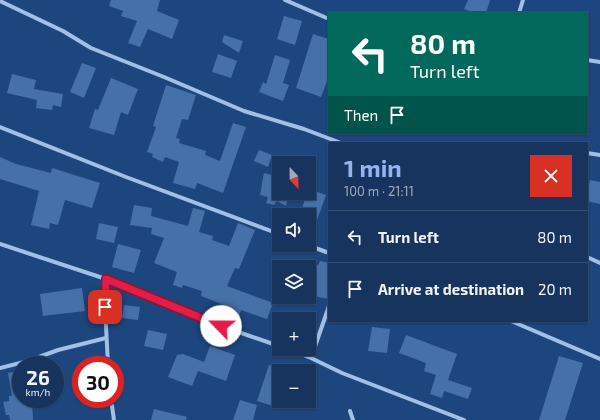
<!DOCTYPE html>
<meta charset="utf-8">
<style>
:root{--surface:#16345e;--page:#1f3c64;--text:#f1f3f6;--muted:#9eaabc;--line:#354f73;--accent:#95b2f1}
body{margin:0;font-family:"Exo 2",sans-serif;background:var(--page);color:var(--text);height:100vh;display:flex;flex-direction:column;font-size:15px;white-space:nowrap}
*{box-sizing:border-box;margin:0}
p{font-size:13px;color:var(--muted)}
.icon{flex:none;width:22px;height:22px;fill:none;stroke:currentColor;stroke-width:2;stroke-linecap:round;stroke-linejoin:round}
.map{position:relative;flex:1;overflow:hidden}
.panel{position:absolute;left:328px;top:142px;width:260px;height:180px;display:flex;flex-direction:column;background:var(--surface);border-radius:0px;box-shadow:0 1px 3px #0004,0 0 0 1px var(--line)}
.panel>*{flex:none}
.banner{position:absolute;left:328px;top:12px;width:260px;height:122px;border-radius:0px;box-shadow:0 1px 3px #0004,0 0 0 1px var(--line);background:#00695c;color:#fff;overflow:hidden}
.needle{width:26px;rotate:158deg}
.tools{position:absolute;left:272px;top:156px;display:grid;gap:8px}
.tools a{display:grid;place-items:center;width:44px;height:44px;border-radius:0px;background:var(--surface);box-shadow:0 1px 3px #0004,0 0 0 1px var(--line);font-size:20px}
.speed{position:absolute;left:12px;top:356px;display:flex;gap:8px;font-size:20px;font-weight:700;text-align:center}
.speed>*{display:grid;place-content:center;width:52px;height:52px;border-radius:50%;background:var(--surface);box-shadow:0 1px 3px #0004,0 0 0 1px var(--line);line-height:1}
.speed small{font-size:10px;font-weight:400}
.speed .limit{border:6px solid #d22;background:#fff;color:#111}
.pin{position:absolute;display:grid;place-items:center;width:34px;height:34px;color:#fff;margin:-17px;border-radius:8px;box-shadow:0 2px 6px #0006}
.me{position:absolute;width:44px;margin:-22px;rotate:293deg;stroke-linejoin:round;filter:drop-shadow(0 0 3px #0008)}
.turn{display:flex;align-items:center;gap:14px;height:84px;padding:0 16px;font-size:18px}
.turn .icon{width:52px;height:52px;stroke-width:2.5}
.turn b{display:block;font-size:28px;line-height:34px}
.then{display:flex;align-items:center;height:38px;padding:0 16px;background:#0003;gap:8px;font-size:15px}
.round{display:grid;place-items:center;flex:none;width:42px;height:42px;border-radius:0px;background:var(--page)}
.head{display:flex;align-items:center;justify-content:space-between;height:68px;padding:0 16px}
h1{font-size:24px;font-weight:700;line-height:30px;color:var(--accent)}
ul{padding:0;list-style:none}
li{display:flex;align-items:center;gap:12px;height:52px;padding:0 16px;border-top:1px solid var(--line)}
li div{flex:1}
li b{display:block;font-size:15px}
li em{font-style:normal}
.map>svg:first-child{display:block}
</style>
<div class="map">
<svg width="600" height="420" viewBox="0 0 600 420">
<rect width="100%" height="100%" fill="#1d467e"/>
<path fill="#4670a8" d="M111,0h49l-3,11 22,9 -7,19 -24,-10 -8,18 -12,-4 9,-22 -16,-5 2,-5 -14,-5z
M468,0h22l-4,13h-11l-11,-4z
M284,16l18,5 -7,24 -18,-6z
M313,34l16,5v29l-2,7 2,1 -8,21 -25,-9z
M224,35l19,6 -4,12 -17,-11z
M218,54l19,7 -6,17 -19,-6z
M275,55l15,5 -7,23 6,2 -6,16 -24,-9 4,-10 3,2z
M82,63l14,5 -12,30 -14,-6z
M12,74l24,6 -2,9 29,5 -2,13 -8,-2 -1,5 -16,-2 1,-8 -30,-7z
M111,78l27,11 -10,26 -7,-3 -7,23 -25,-7 6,-19 3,1z
M166,85l30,10 -8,25 -6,-1 -6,19 4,1 -1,4 27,8 -1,4 15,6 13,-38 13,4 -23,66 -26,-10 -2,6 -22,-6 6,-21 -14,-5 -2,5 -11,-5 1,-3 -6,-2 9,-25 -3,-1z
M259,150l13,5 -4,12 -14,-6z
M0,157l16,7 35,9 1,-5 48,15 -8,25 -27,-8 -7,25 -8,-2 -1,6 -18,-4 8,-34 -39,-12z
M264,173l15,4v16h10l-3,13 -9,-5 -3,4 -8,-2 2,-6 -8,-2z
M590,180l10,2v22l-13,-3v-17h2z
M309,189l17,6 -10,28 -7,-3v-5h-9l7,-22h2z
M134,205l18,3 -1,8 37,10 5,-18 12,3 -6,21 14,4 -1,4 17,6 9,-23 17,7 -16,39 -4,-1 -8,18 46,17 -6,16 -26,-9 -2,7 -12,-5 2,-5 -28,-11 1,-5 -19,-6 -1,3 -9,-3 4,-13 -23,-9 10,-25 -13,-4 1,-6 -22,-3z
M99,223l19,4 -4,16 -18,-4z
M118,244l23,6 -7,23 -22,-6z
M320,261l9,2v36l-20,-4v-23l2,-9 7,2z
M82,288l3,23 -42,5 -3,-22z
M124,305l16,2 -2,13 -16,-2z
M372,327l18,2 -3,24 -19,-2z
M148,330l19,4 -4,16 -19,-4z
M406,335l51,19 -9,26 24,8 -4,11 -24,-8 -2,7 -12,-4 6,-19 -12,-4 2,-8 -27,-10z
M210,346l25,9 -9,26 -28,-10 -6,15 -24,-9 9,-22 6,-1 21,8z
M559,356l24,7 -11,35 -7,22h-26z
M269,365l10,3v22l-6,16 -16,-5z
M21,370v29h11l1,21h-23l-1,-5h-3l-3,-13 6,-1v-5h3l-4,-23z
M240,400l17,5 -4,15h-20z
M154,409l33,8 -1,3h-35z"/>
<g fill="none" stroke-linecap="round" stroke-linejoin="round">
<path stroke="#a1c0e8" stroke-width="4" d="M285,0l44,19
M0,1l63,30 28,17 73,29 80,34 60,18 37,14
M519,13l4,-13
M587,60l13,2
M0,127l126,50 153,57
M587,153l13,2
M0,244l106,35 115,47 58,20
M307,245l22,8
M587,257l13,6
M106,279l-1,28 3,58
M511,321l89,38
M288,349l23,9 31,15 122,47
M311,358l18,-52
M0,368l28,-7 30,-11 48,-12
M111,399l3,21
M350,411l3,9"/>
</g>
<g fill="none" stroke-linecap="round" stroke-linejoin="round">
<g stroke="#92132f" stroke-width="10">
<path id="route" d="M105,307l1,-28 115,47"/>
</g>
<use href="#route" stroke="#e11d48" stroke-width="7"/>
</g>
</svg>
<div class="tools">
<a><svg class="needle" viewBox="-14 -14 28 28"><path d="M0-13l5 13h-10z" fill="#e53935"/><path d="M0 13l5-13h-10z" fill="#9eaabc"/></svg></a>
<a><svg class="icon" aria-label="sound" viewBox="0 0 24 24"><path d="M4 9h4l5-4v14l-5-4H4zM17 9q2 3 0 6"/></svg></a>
<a><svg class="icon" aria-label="layers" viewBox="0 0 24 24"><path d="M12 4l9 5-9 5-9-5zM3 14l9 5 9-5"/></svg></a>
<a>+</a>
<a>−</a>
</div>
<div class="speed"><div>26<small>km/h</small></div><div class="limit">30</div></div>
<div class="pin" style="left:105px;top:307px;background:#d93025"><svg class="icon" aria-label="arrive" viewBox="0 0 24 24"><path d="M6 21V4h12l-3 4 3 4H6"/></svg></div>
<svg class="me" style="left:221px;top:326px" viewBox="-20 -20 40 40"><circle r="19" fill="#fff"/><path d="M0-13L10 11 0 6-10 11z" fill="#e11d48"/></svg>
<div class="banner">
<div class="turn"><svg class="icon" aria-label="left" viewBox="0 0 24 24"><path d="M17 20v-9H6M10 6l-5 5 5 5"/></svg><div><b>80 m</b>Turn left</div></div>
<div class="then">Then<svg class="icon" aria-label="arrive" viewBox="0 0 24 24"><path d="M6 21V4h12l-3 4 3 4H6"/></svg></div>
</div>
<section class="panel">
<div class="head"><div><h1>1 min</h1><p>100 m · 21:11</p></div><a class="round" style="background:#d93025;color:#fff"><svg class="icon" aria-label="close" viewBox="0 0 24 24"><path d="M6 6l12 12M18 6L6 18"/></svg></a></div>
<ul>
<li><svg class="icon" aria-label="left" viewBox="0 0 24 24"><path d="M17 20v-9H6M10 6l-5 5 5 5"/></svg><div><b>Turn left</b></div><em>80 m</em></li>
<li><svg class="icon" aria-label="arrive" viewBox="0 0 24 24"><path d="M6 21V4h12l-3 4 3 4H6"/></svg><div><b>Arrive at destination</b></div><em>20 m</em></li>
</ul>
</section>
</div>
